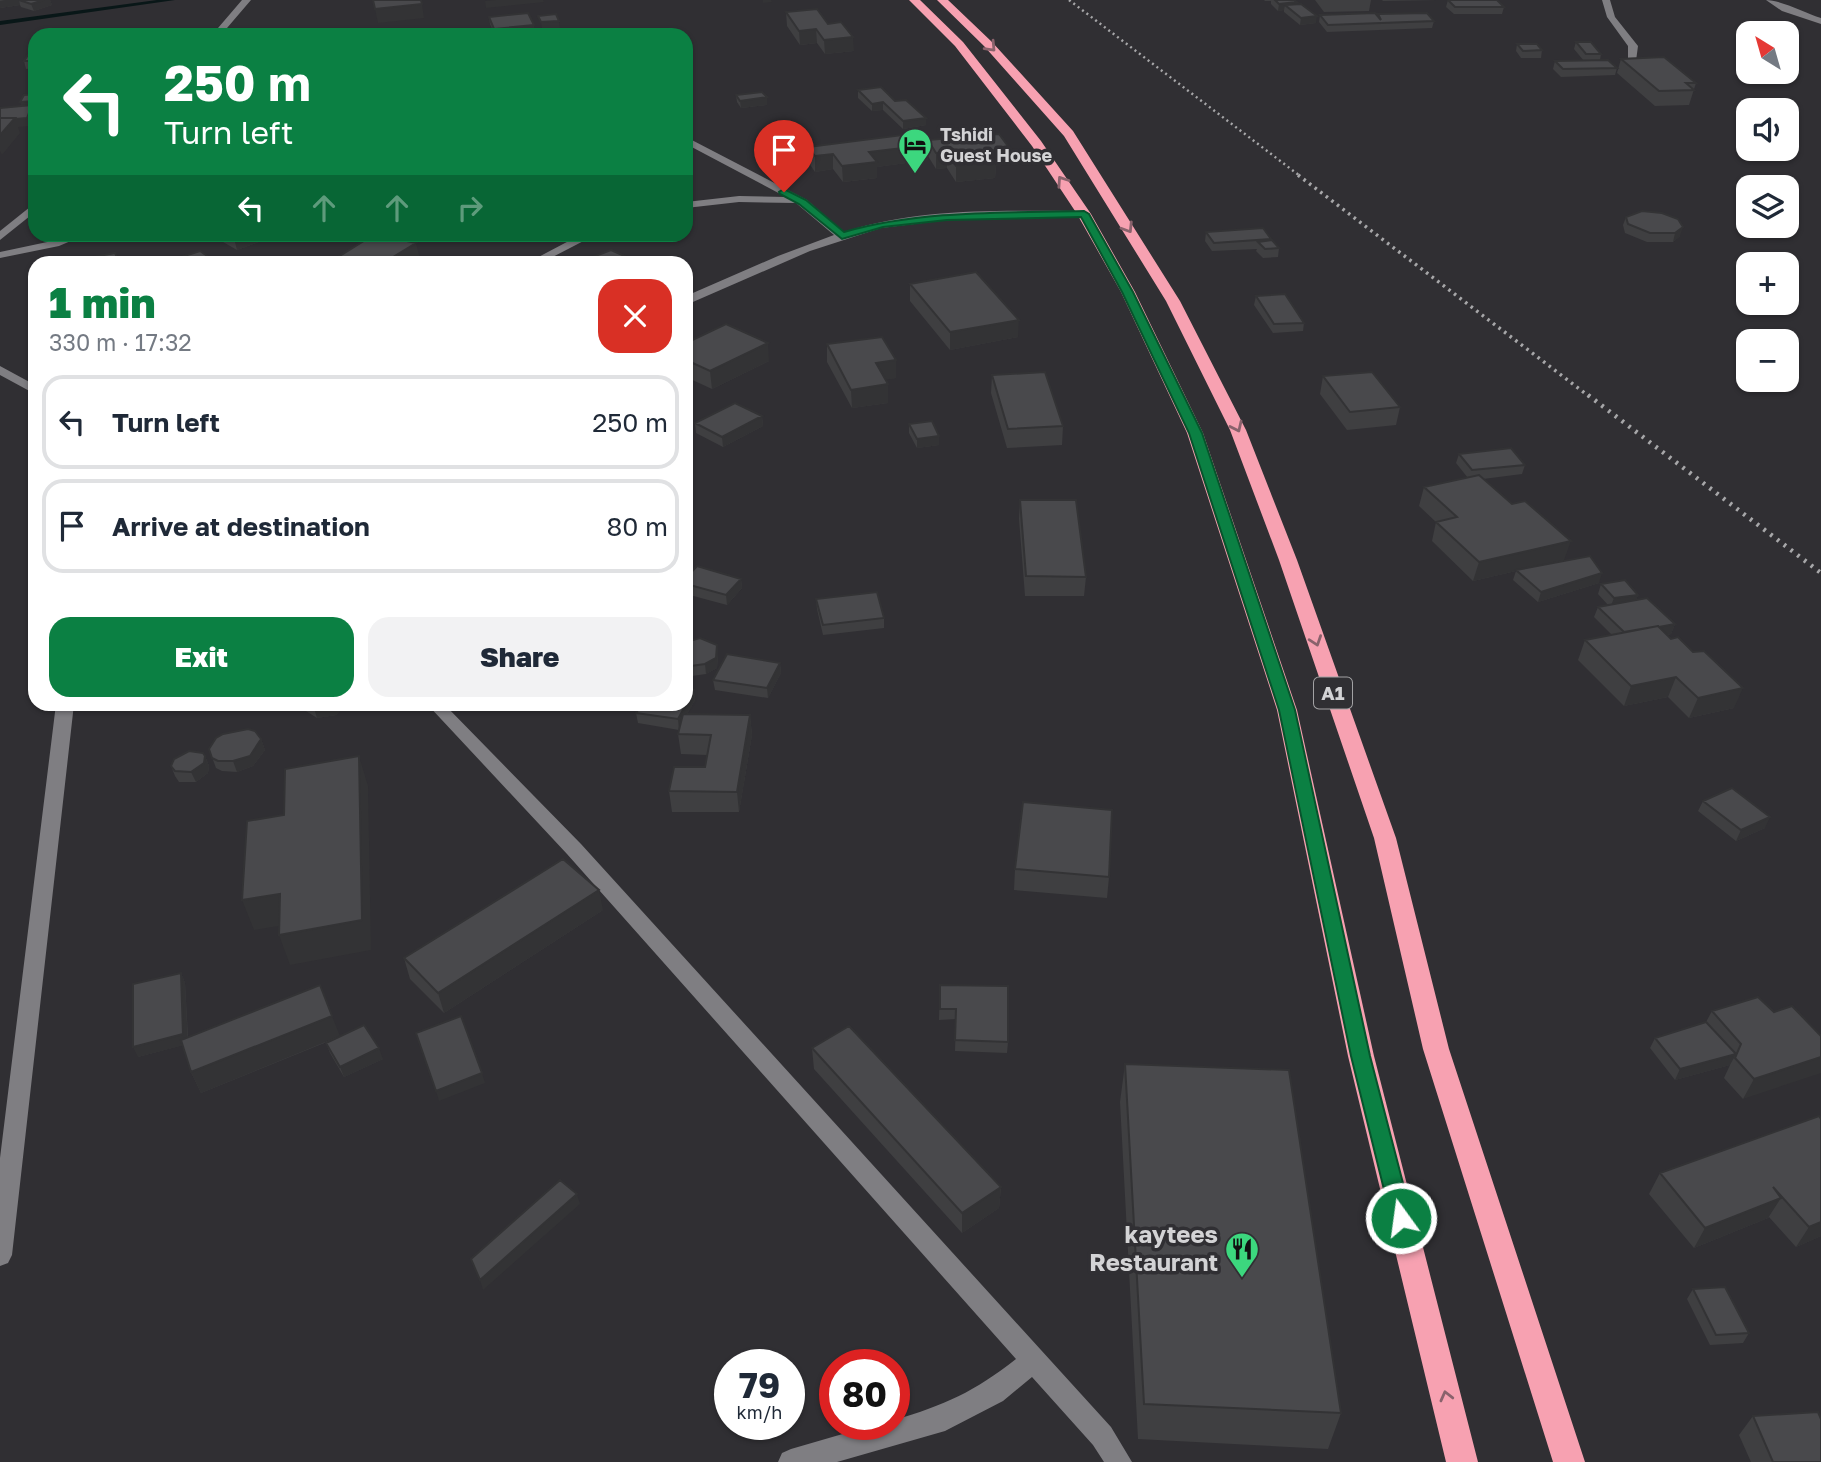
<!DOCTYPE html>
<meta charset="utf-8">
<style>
:root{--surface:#fff;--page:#f2f2f3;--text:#1f2937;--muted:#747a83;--line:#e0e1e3;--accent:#0b8043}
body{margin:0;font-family:"Golos Text",sans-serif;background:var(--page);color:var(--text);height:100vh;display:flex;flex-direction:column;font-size:26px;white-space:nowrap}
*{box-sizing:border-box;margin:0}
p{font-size:23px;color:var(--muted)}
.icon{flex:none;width:38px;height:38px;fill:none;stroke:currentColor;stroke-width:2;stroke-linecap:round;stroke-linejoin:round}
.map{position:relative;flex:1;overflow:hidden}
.panel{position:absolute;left:28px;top:256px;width:665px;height:455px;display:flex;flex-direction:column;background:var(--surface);border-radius:21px;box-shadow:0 2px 5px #0004}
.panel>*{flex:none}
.guide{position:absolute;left:28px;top:28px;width:665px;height:214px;border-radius:21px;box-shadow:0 2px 5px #0004;background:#0b8043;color:#fff;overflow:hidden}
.needle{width:46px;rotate:323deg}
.fabs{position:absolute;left:1736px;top:21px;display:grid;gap:14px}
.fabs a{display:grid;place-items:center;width:63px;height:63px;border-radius:14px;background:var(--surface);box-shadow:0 2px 5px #0004;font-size:35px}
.speed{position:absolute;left:714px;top:1349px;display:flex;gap:14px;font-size:35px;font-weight:700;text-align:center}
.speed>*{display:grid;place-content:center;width:91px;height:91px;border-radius:50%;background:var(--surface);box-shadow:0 2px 5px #0004;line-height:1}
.speed small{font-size:18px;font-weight:400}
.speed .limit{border:10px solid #d22;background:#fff;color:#111}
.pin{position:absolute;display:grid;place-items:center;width:60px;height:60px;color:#fff;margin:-72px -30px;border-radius:50% 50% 50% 0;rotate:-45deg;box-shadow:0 0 7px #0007}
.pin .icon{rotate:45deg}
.me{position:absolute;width:77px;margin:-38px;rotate:346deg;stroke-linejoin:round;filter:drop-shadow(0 0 5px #0008)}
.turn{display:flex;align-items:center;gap:24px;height:147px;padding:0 21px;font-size:32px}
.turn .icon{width:91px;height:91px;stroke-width:2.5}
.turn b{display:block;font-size:49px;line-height:60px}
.lanes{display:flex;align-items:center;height:66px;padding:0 21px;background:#0003;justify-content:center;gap:35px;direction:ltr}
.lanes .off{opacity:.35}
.round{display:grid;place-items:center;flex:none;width:74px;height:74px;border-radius:21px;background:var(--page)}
.head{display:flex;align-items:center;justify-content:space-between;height:119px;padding:0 21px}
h1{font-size:42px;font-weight:800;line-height:52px;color:var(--accent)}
.button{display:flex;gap:14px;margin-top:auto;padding:14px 21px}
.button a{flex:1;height:80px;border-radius:21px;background:var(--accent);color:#fff;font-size:28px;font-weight:800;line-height:80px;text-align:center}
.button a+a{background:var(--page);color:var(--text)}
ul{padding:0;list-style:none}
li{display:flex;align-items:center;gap:21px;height:94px;margin:0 14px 10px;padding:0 7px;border:4px solid var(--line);border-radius:21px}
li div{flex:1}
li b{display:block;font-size:26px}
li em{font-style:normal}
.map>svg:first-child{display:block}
</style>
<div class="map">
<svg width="1821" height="1462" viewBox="0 0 1821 1462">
<rect width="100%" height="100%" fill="#302f33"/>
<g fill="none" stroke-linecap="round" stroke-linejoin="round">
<path fill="#091718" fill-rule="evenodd" d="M157,0h18l-175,25v-4z"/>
<path fill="#7f7e82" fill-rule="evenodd" d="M242,0h9l-30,35h-9z
M1602,0h8l5,17 23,29 -2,15 -8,-2v-13l-21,-29z
M1766,0c15,0 39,13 55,18v6l-39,-13z
M686,137l121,63 37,32c78,-25 159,-21 240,-21l6,3 -6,3 -128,2 -75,9 -71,23 -124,54v-9l92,-40 56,-21 -38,-32 -57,-1 -53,6v-6l53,-6 47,1 -100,-53z
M35,203v9l-35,28v-9z
M70,234h17l-28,12 -59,12v-6l52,-11z
M582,234h15l-54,28h-14z
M0,366l35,19v9l-35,-19z
M56,704h18l-62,551 -4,8 -8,3v-108z
M427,704h17l137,140 530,583 21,35h-28l-11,-17 -61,-68 -29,24 -58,30 -108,31h-59l4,-9 9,-4 86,-25h17v-4c51,-15 80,-28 122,-61l-449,-505z"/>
<path fill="#f7a1b1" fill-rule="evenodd" d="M909,0h11l43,42 78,99 50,73 44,78 68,141 94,277 77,346 104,406h-32l-98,-406 -71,-346 -90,-277 -66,-141 -44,-78 -45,-68 -77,-100z
M937,0h11l44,42 81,89 107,170 66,129 51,130 99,278 53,211 136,413h-32l-130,-413 -49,-211 -95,-278 -49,-130 -64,-129 -102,-165 -80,-90z"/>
<path stroke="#a7a7a9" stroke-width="2.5" stroke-dasharray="2 3.5" stroke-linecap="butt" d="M1069,0l231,176"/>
<path stroke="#a7a7a9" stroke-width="3.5" stroke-dasharray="2.5 4.5" stroke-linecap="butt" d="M1298,175l292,222"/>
<path stroke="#a7a7a9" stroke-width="4.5" stroke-dasharray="2.5 6" stroke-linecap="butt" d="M1588,395l233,178"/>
</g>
<path fill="#3f3f41" d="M0,0h50l2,5 -18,6 -13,-4 -1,-2 -20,3z
M1264,0h30l3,4 19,19 -16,2 -16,-13v-2l-6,1 -7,-7v-3h-6z
M1315,0h56l-2,11 -45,1z
M1382,0h55l-54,1z
M1448,0l56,7 -2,7h-48l-8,-7z
M786,12l42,12 26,27 -29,3 -8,-11 -17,2 -13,-19z
M1378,14l56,7 -2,7 -105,4 -8,-10 1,-7 57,1z
M489,17l46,15 -40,3 -5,-11z
M1576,42l25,12 -1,6 17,8 -2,7 -54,2 -8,-8 2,-8h29l-10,-12z
M1517,44l25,6 -1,8h-20l-5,-7z
M35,52v16l-9,1 -2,-8z
M1621,59l75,24 -7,22 -34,1 -38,-33z
M858,90l37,11 31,17v7l-23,4 -20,-19 -11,1 -14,-13z
M736,95l31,10 -26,3 -4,-6z
M928,140l81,24 -13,2 -1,12 -39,4 -9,-14 -11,1 -8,-13v4l-51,7v11l-34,4 -10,-13 -18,3 -6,-9 -1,-16 120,-2z
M1642,211l38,25 -7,6h-26l-22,-9 -2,-8 3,-8z
M1206,232l65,7 -1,2 9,7 -1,9 -15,1 -7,-7 1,-2 -45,2 -7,-10z
M209,234h71l-43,16z
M910,284l108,53 -68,13 -40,-49z
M1256,296l48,27 -1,8 -30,2 -19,-28z
M686,343l83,18 -57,28 -26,-12z
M827,344l69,16v18l-11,1 3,5v19l-36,5 -25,-46z
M992,375l71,51 -1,19 -55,3 -16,-55z
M1323,376l77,31 -4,18 -49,5 -27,-36z
M762,416l1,10 -40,21 -27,-14 -1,-10z
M909,424l30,12v9l-22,3 -8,-15z
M1459,454l66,11 -3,9 -39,5 81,81 -14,4 49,19 -61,19 -25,-22 3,-9 -43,10 -41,-40 4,-19 -17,-16 5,-19 44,-9 -12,-15z
M1020,500l66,77 -2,19h-59l-6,-77z
M686,578l55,1 1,9 -15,17 -41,-11z
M1601,584l37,11 -2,5 39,24 -4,10 -4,1 67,73 -45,10 -21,-21 -44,9 -46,-46 7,-20 27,-5 -18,-18 4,-10 10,-2 -10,-11z
M816,599l68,19v10l-61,7 -6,-26z
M686,642l31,3 1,10 -1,13 -11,6 -14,2 -6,-3z
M780,663l1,10 -13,25 -53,-8 -2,-10z
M694,690l1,10 -8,14 63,1 2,20 -13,77h-67l-3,-21 36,-24 2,-12 -26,-1 -3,-20 1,-4 -41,-7 -2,-10z
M304,704h42l-10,11 -19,3 -11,-7z
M261,739l4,11 -12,16 -16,6 -15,-1 -6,-3 -7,-19z
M205,756l4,10 -1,7 -12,9h-17l-4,-6 -4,-10z
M1703,801l62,27 -29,13 -38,-30z
M1015,869l94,8 -2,21 -93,-8z
M603,910l-159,103 -34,-34 -6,-21z
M181,973l4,10 3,54 152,-1 43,23 -39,18 -14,-24 -4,-10 13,-6 -138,56 -10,-21 -8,-27 -45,12z
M940,985l68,57 -1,11 -52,-2 1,-32 -17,1z
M1712,1011l62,1 47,24 -78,63 -19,-21 6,-13 -55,15 -25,-32 5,-10 51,-16z
M812,1048l189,139 -2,21 -37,25 -148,-164z
M1125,1064l216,349 -13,36 -190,-10 -18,-337z
M1821,1119v117l-25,11 -27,-30 -1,1 -74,30 -45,-54 11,-21z
M1693,1289l56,44 -6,10 -33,2 -23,-46z
M1753,1416l68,46h-70l-12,-27z"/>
<path fill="#333335" d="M5,0h14l1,5 -20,3v-7z
M44,0h6l2,5 -18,6 -3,-7z
M496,0h47l1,2 -58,6 -1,-7z
M763,0h8l1,2 -9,1z
M1297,2l-1,7 -11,-4 -1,5 -6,1 1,-7z
M422,4l2,14 -46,5 -3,-14z
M1317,16l-1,7 -16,2 1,-7z
M559,21l1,7 -18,1 -1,-7z
M534,25l1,7 -40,3 -1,-6z
M816,29l1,14 -17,2 -1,-14z
M853,37l1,14 -29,3 -1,-14z
M767,97v8l-26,3 -1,-7z
M35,101v8h-1l1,4 -5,13 -12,1 2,6 -18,22 -2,-4v-30l23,-11 -3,-8z
M883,102v8l-11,1v-7z
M926,118v7l-23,4v-8z
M928,145v15l-51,7v11l-34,4 -1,-16 27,-14z
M1010,149l-1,15 -13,2 -1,12 -39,4v-16l32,-15z
M947,152v16l-11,1v-16z
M833,154v15l-18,3v-16z
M1683,227l-3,9 -7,6 2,-9z
M233,234h47l-43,16z
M416,243l4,16 -5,3h-30z
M1019,320l-1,17 -68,13v-18z
M768,343l1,18 -57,28 -2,-18z
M896,360v18l-20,3v-18z
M888,384v19l-36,5 -1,-18z
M762,416l1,10 -40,21 -1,-10z
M939,436v9l-22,3v-9z
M1571,541l-7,19 -46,11 -2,-1v1l-43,10 6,-19z
M1602,573l-3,10 -61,19 3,-10z
M741,579l1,9 -15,17 -1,-10z
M1638,595l-4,10 -24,3 4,-10z
M1675,624l-4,10 -50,10 4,-11z
M717,645l1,10 -1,13 -11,6 -1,-10z
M780,663l1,10 -13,25 -1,-10z
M1676,677l-8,20 -44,9 7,-20z
M1743,688l-9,20 -45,10 9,-20z
M694,690l1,10 -16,30 -1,-11z
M334,704h12l-10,11 -19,3 -3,-10z
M750,715l2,20 -13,77 -2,-20z
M261,739l4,11 -12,16 -16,6 -4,-11z
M205,756l4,10 -1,7 -12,9 -5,-10z
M359,756l9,30 3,164 -81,15 -11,-30z
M1770,817l-5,11 -29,13 5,-11z
M599,890l4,20 -159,103 -6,-20z
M280,894l11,30 -37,6 -12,-30z
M181,973l4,10 3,61 -50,13 -5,-10z
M332,1016l8,20 -139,57 -10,-21z
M379,1048l4,11 -39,18 -4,-10z
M1736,1054l-6,11 -55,15 5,-11z
M1821,1057v16l-78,26 11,-20z
M482,1073l3,10 -46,18 -3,-10z
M1001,1187l-2,21 -37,25v-20z
M577,1194l3,10 -97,86 -3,-10z
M1781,1198l-13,20 -74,30 11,-20z
M1821,1222v14l-25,11 13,-20z"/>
<path fill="#49494c" stroke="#333335" stroke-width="2" d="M19,0h25l-13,4z
M373,0h48l1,4 -47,5z
M1275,0h19l3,2 -18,2z
M1448,0h49l7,7h-49z
M1301,4l16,12 -16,2 -16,-13z
M817,9l11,15 13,-2 12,15 -29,3 -8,-11 -17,2 -13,-19z
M528,13l6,12 -40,4 -5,-12z
M1375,13l6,7 -3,-6 49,-1 7,8 -106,4 -8,-10z
M556,14l3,7 -18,1 -3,-6z
M74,32l17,3h-23z
M1576,42h15l10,12h-15z
M1517,44h20l5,6 -19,1z
M30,52h5v9h-11z
M1664,57l32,26h-10l8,7 -35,1 -38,-32z
M1608,60l9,8 -54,1 -8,-8z
M881,87l14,14 11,-1 20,18 -23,3 -20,-19 -11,2 -14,-14z
M762,92l5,5 -27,4 -4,-6z
M35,94v7l-15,1 4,-7z
M32,105l-5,13 -12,1v-1h-15v-10z
M0,118h15l-15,17z
M918,133l10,12 -59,7 8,10 -35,4 -9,-12 -18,2 -7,-9z
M999,134l11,15 -22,2 8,11 -40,4 -9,-14 -11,1 -8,-13z
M1642,211l20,2 16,6 5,8 -8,6h-25l-22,-9 -2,-7z
M1263,228l8,11 -57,4 -8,-11z
M375,234l41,9 -31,19h-55z
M1272,240l7,8 -14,1 -7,-7z
M611,250l20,9 -8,3h-43z
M200,251l16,11h-50z
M115,253l4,9h-52z
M976,272l43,48 -69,12 -40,-48z
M1285,294l19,29 -30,1 -18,-28z
M726,324l42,19 -58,28 -24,-11v-17z
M882,337l14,23 -20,3 12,21 -37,6 -24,-46z
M1045,372l18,54 -55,3 -16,-54z
M1372,372l28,35 -50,5 -27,-36z
M735,403l27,13 -40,21 -27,-14z
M932,421l7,15 -22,3 -8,-15z
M1511,448l14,17 -53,5 -13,-16z
M1479,475l33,29 13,-3 46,40 -92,21 -43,-40 21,-5 -33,-30z
M1020,500h56l10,77 -60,-1z
M1590,556l12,17 -61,19 -25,-22z
M697,566l44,13 -15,16 -40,-11v-6z
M1625,580l13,15 -24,3 -13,-14z
M877,592l7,26 -61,7 -7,-26z
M1647,598l28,26 -16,3 -1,-1 -34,6 -26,-25z
M1658,626l13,13 7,-2 15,15 11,-1 39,37 -45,10 -22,-21 -45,9 -46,-46z
M700,638l17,7 -1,13 -11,6 -14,2 -5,-3v-21z
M727,654l53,9 -13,25 -54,-8z
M686,688l8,2 -16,29 -42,-6 6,-9h44z
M307,704h27l-1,1 -19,3z
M683,714l67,1 -13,77 -68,-1 5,-24h31l6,-32 -33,-1z
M248,729l7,2 6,8 -11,17 -17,5h-15l-6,-3 -3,-9 7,-11 7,-4z
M189,751l14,2 2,3 -1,7 -13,9 -16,-1 -4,-5 3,-7z
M359,756l3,164 -83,15 1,-41 -38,6 5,-79 37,-6 1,-46z
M1732,788l38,29 -29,13 -38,-29z
M1023,802l89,8 -3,67 -94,-8z
M563,859l36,31 -161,103 -34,-35z
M181,973l2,61 -50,13v-63z
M320,985l12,31 -141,56 -10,-32z
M940,985l68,1v56l-53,-2 1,-31h-16z
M1758,997l16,15 18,-6 29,30v21l-67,22 -19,-21 6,-14 -29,-33z
M461,1016l21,57 -46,18 -20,-58z
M1706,1022l30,32 -56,15 -25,-31z
M364,1025l15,23 -39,19 -14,-24z
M849,1026l152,161 -39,26 -150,-165z
M1125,1064l164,6 52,343 -197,-9z
M1819,1116l2,3v103l-12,5 -36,-40 8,11 -76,30 -45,-55z
M560,1180l17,14 -97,86 -9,-21z
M1725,1287l24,46 -33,2 -23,-46z
M1818,1412l3,7v43h-48l-20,-46z"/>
<defs><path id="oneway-chevron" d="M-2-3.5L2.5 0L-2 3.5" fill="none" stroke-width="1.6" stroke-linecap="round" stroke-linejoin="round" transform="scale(1.75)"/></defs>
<g stroke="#8a626c">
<use href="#oneway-chevron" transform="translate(991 47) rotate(47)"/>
<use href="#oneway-chevron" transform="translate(1062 181) rotate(-124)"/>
<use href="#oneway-chevron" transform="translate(1128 228) rotate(58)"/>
<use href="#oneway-chevron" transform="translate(1237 427) rotate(65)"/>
<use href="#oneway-chevron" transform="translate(1316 641) rotate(71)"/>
<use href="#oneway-chevron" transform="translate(1446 1396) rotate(-104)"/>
</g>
<path fill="#0b8043" stroke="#07532c" stroke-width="2" d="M784,189l22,11 38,32c78,-22 159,-19 240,-21l5,3 44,78 69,141 93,277 75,346 42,162 -3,7 -8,3 -7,-3 -3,-7 -40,-162 -72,-346 -90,-277 -67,-141 -41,-75 -134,3 -64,7 -41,12 -43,-35 -19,-10 -1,-2z"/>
<defs>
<g id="hotel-pin" transform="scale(1.75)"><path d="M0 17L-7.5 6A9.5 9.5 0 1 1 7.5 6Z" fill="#3cd77e" stroke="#302f33"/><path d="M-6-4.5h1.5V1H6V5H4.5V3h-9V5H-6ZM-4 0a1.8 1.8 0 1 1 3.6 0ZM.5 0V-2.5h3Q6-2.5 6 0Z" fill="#111"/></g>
<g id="restaurant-pin" transform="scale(1.75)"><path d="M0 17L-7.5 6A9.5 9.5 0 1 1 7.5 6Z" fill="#3cd77e" stroke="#302f33"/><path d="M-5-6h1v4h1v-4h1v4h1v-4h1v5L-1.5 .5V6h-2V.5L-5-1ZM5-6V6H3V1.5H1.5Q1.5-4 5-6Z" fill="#111"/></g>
</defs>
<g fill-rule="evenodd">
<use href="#hotel-pin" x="915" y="145"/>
<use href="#restaurant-pin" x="1242" y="1249"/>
</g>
<g text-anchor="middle" stroke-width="7" stroke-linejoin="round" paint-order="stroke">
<g font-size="18" font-weight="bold" fill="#d3d3d5" stroke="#302f33" text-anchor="start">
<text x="940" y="141">Tshidi<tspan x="940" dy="21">Guest House</tspan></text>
</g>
<rect fill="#302f33" stroke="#a2a2a4" stroke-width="2" x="1314" y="677.5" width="38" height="31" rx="5"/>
<g font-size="19" font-weight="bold" fill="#d3d3d5">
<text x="1333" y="700">A1</text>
</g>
<g font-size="24" font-weight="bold" fill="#d3d3d5" stroke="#302f33" text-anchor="end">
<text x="1218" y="1243">kaytees<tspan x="1218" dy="28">Restaurant</tspan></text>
</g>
</g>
</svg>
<div class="fabs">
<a><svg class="needle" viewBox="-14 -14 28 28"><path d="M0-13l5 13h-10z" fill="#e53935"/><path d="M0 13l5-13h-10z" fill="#747a83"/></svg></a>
<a><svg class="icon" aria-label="sound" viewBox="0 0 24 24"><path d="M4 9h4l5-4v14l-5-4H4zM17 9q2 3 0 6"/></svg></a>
<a><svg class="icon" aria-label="layers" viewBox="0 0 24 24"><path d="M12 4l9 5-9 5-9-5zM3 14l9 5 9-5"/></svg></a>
<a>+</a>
<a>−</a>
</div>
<div class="speed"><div>79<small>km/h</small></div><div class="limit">80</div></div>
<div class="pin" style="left:784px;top:192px;background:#d93025"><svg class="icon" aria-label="arrive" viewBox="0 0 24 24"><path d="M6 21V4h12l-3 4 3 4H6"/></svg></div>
<svg class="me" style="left:1401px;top:1218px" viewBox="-20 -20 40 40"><circle r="17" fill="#0b8043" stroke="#fff" stroke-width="3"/><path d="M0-11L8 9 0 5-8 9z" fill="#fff"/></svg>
<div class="guide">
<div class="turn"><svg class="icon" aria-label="left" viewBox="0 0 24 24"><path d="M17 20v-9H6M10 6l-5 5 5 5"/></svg><div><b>250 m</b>Turn left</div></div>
<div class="lanes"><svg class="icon" aria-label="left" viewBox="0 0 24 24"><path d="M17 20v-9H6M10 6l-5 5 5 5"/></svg><svg class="icon off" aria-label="ahead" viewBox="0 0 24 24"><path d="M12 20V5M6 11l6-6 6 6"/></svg><svg class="icon off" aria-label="ahead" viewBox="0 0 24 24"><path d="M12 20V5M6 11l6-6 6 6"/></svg><svg class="icon off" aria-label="right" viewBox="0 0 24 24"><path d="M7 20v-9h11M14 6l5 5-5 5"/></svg></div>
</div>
<section class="panel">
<div class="head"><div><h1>1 min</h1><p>330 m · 17:32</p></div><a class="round" style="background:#d93025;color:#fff"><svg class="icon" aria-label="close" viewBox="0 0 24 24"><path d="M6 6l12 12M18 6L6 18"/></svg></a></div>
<ul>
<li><svg class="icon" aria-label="left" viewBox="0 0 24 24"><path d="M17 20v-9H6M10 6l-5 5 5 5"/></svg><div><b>Turn left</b></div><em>250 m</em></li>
<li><svg class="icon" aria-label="arrive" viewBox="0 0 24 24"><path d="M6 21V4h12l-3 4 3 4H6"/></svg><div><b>Arrive at destination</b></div><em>80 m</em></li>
</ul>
<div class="button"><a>Exit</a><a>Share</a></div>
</section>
</div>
